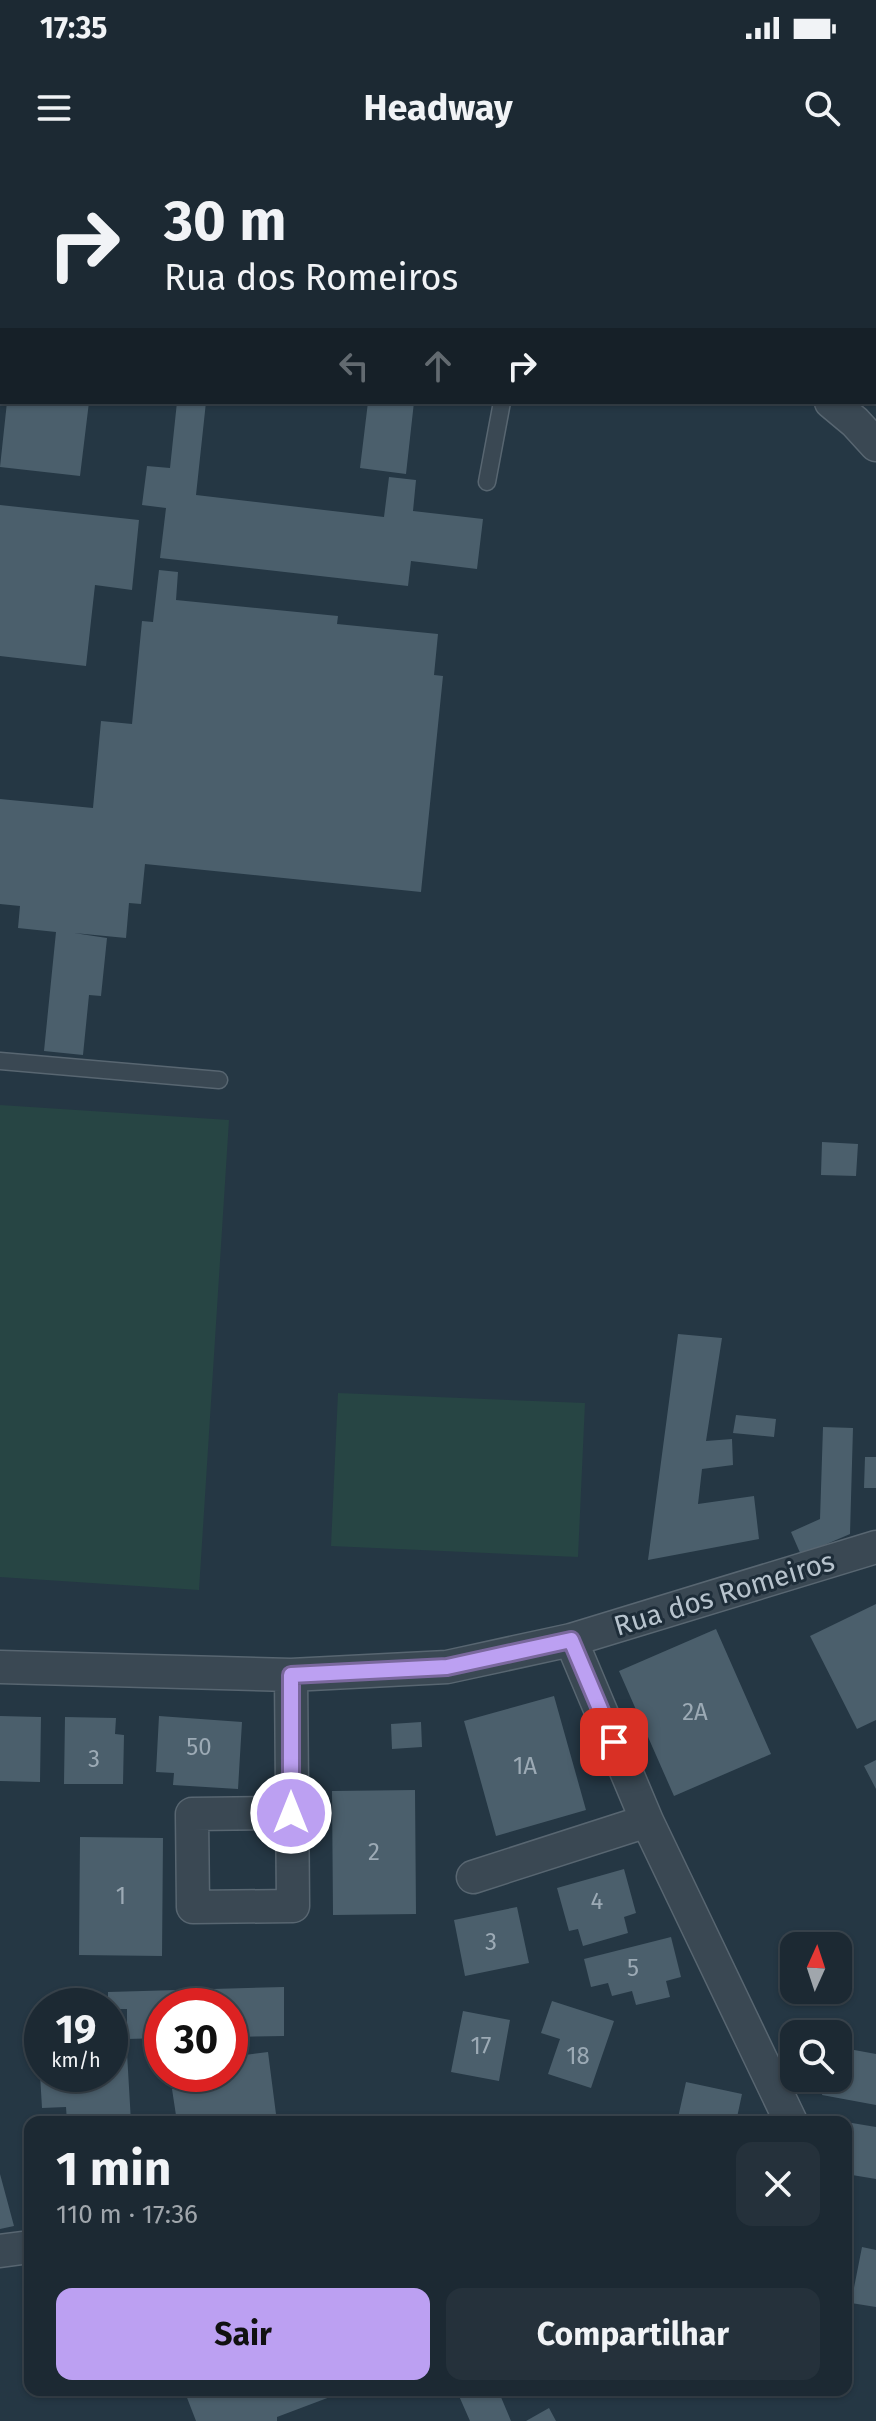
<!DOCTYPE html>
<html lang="pt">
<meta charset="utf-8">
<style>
:root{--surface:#1c2933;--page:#25313b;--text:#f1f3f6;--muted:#a0a6ac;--line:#3a454e;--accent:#bca0f2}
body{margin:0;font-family:"Fira Sans",sans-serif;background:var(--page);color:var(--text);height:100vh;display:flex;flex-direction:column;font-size:30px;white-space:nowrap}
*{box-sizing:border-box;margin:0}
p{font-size:26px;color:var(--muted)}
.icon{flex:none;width:44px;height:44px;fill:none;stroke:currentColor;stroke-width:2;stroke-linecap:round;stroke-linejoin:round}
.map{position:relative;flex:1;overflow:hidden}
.panel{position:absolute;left:24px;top:1956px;width:828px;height:280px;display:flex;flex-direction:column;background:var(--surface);border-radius:16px;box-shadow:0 2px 6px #0004,0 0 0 2px var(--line)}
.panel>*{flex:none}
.hud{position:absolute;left:0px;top:0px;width:876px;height:244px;box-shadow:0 2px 6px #0004,0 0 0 2px var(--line);background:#1c2933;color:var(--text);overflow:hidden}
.needle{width:52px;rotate:3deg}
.controls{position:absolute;left:780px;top:1772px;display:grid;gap:16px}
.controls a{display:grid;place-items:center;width:72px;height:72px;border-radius:16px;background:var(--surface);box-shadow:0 2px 6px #0004,0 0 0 2px var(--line);font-size:40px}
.speed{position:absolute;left:24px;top:1828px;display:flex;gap:16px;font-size:40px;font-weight:700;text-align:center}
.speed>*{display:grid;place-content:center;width:104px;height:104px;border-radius:50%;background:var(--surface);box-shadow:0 2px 6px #0004,0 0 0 2px var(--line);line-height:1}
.speed small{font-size:20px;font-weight:400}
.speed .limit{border:12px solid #d22;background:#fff;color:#111}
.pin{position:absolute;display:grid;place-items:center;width:68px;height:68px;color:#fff;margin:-34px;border-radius:16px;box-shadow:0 4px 12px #0006}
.me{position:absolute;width:88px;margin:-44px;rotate:0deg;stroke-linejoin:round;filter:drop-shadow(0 0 6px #0008)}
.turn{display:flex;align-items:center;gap:28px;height:168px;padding:0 32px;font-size:36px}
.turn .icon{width:104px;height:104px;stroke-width:2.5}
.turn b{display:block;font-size:56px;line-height:68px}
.lanes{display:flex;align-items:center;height:76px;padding:0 32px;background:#0003;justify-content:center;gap:40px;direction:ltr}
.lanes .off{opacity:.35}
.round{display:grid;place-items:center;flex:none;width:84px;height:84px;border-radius:16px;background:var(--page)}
.headline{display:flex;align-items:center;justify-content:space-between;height:136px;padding:0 32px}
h1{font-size:48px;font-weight:700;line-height:60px}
.action{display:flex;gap:16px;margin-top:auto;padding:16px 32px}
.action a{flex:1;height:92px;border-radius:16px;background:var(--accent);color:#111;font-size:32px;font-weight:700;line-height:92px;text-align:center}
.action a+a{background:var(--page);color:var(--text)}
.status{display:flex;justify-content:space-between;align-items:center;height:56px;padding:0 40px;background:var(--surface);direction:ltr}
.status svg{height:22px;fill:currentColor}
header{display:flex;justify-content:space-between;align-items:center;height:104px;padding:0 32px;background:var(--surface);font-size:36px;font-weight:700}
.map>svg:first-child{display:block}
</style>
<div class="status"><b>17:35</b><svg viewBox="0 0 49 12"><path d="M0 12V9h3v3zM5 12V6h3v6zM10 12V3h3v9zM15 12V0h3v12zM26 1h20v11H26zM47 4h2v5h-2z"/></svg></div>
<header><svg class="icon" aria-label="menu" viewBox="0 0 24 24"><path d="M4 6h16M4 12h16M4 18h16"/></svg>Headway<svg class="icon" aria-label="search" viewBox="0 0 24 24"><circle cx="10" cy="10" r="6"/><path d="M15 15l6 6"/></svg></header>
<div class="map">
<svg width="876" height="2261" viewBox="0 0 876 2261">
<rect width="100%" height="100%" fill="#253744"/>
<path fill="#274544" d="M0,945l229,15 -30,470 -199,-13z
M338,1233l247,10 -7,154 -247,-11z"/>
<path fill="#4b5f6c" d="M7,242h82l-9,74 -80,-9z
M177,242h29l-10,93 188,22 5,-40 27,3 -3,31 70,8 -6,50 -66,-8 -3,25 -248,-28 6,-50 -24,-3 5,-39 23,2z
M368,242h46l-8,72 -46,-6z
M0,345l139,15 -7,70 -37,-5 -9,81 -86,-10z
M159,410l19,2 -2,28 162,16 -1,8 101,10 -4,41 9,1 -22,216 -276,-28 -4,40 -12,-1 -3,35 -52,-5 33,5 -6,58 -12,-1 -6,60 -39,-4 12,-119 -38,-4 2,-22 -20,-2v-105l93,9 8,-87 31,3 10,-103 11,1z
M822,982l36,2 -2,32 -35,-1z
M678,1174l44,4 -16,103 26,-2 1,26 -31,4 -4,35 56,-8 5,43 -111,21z
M736,1255l40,4 -2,18 -41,-4z
M823,1267l30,1 -3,106 -49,21 -10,-23 29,-13z
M865,1297h11v31h-12z
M876,1444v116l-19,9 -47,-93z
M716,1469l55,125 -97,42 -55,-125z
M554,1536l32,114 -90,26 -32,-115z
M0,1556l41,1 -1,65 -40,-1z
M159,1556l83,6 -4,67 -65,-4 1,-12 -18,-1z
M65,1557l51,1 -1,16 9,1 -1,49h-59z
M421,1562l1,25 -30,2 -1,-25z
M876,1600v29l-12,-23z
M415,1630l1,124 -83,1 -1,-124z
M80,1677l83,1 -1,118 -83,-1z
M624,1709l12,44 -12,4 4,16 -45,13 -5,-17 -9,2 -12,-43z
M517,1747l12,56 -64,13 -11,-56z
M671,1777l10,40 -15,4 4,16 -34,8 -4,-14 -20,5 -4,-13 -17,4 -7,-28z
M284,1827v49l-54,1v-31h-68v32l-35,1v-30h-17l-2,-3v-14z
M552,1841l62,20 -23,67 -43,-14 12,-35 -19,-6z
M463,1851l47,9 -11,61 -48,-9z
M838,1887l38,7v51l-54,-10 3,-17h13z
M268,1892l9,70h-100l-5,-33 40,-6 -2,-9h20v-17z
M127,1893l4,69h-64l-1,-15 -24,1 -2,-34h70v-20z
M686,1922l56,12 -6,28h-59z
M846,1962l30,5v52l-30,-5z
M0,2014l14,52 -14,3z
M862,2087l14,3v57l-25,-4z
M184,2230h143l3,7 -53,20v4h-81z
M474,2230h24l13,31h-41l-11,-25z
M549,2248l7,13h-30z"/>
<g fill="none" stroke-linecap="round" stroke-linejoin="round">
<g stroke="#586671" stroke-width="19">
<path id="service" d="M0,46h2
M487,322l15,-80
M0,901l219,19"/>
</g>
<g stroke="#586671" stroke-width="35">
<path id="minor" d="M649,2l1,-2
M831,242l24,20 21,23
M571,1480l76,181 144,301
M0,1507l291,8 156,-8 124,-27 305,-93
M291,1515l2,231 -100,1 -1,-93 99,-1
M473,1717l174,-56
M0,2091l30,-4"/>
</g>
<use href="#service" stroke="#3a4853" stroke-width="16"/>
<use href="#minor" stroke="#3a4853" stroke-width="32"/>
</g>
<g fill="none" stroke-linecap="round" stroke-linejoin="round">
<g stroke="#7a689d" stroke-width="20">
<path id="route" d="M291,1653v-138l156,-8 124,-27 43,102"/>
</g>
<use href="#route" stroke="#bca0f2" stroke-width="14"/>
</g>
<g text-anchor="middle" stroke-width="6" stroke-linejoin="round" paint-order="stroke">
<g font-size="24" fill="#9caab5">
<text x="695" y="1560">2A</text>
<text x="199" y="1595">50</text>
<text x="94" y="1607">3</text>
<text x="525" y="1614">1A</text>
<text x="374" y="1700">2</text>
<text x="121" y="1744">1</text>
<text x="597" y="1749">4</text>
<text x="491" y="1790">3</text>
<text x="633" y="1816">5</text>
<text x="481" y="1894">17</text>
<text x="578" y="1904">18</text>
</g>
<g font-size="28" fill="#b7c3cd" stroke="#1e2d39">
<text transform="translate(724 1433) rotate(-17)" y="10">Rua dos Romeiros</text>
</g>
</g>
</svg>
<div class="controls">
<a><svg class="needle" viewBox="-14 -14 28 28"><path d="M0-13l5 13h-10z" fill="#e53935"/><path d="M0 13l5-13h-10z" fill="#a0a6ac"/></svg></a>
<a><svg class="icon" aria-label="search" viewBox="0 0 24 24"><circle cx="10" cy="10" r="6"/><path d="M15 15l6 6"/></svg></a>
</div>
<div class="speed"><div>19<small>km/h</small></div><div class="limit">30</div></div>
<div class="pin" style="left:614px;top:1582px;background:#d93025"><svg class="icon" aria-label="arrive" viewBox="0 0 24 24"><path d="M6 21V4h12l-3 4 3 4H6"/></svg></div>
<svg class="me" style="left:291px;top:1653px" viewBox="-20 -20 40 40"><circle r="17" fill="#bca0f2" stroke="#fff" stroke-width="3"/><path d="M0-11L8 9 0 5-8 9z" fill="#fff"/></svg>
<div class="hud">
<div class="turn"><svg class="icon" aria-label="right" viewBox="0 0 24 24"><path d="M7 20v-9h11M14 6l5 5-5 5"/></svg><div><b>30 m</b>Rua dos Romeiros</div></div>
<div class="lanes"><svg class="icon off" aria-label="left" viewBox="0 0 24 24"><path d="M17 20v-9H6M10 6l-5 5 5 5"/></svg><svg class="icon off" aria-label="ahead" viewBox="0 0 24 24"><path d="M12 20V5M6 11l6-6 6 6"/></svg><svg class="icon" aria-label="right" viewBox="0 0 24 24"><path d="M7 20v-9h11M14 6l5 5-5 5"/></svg></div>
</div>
<section class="panel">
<div class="headline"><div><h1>1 min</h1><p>110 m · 17:36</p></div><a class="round"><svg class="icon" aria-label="close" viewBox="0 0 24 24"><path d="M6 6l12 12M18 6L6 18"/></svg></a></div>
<div class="action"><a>Sair</a><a>Compartilhar</a></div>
</section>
</div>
